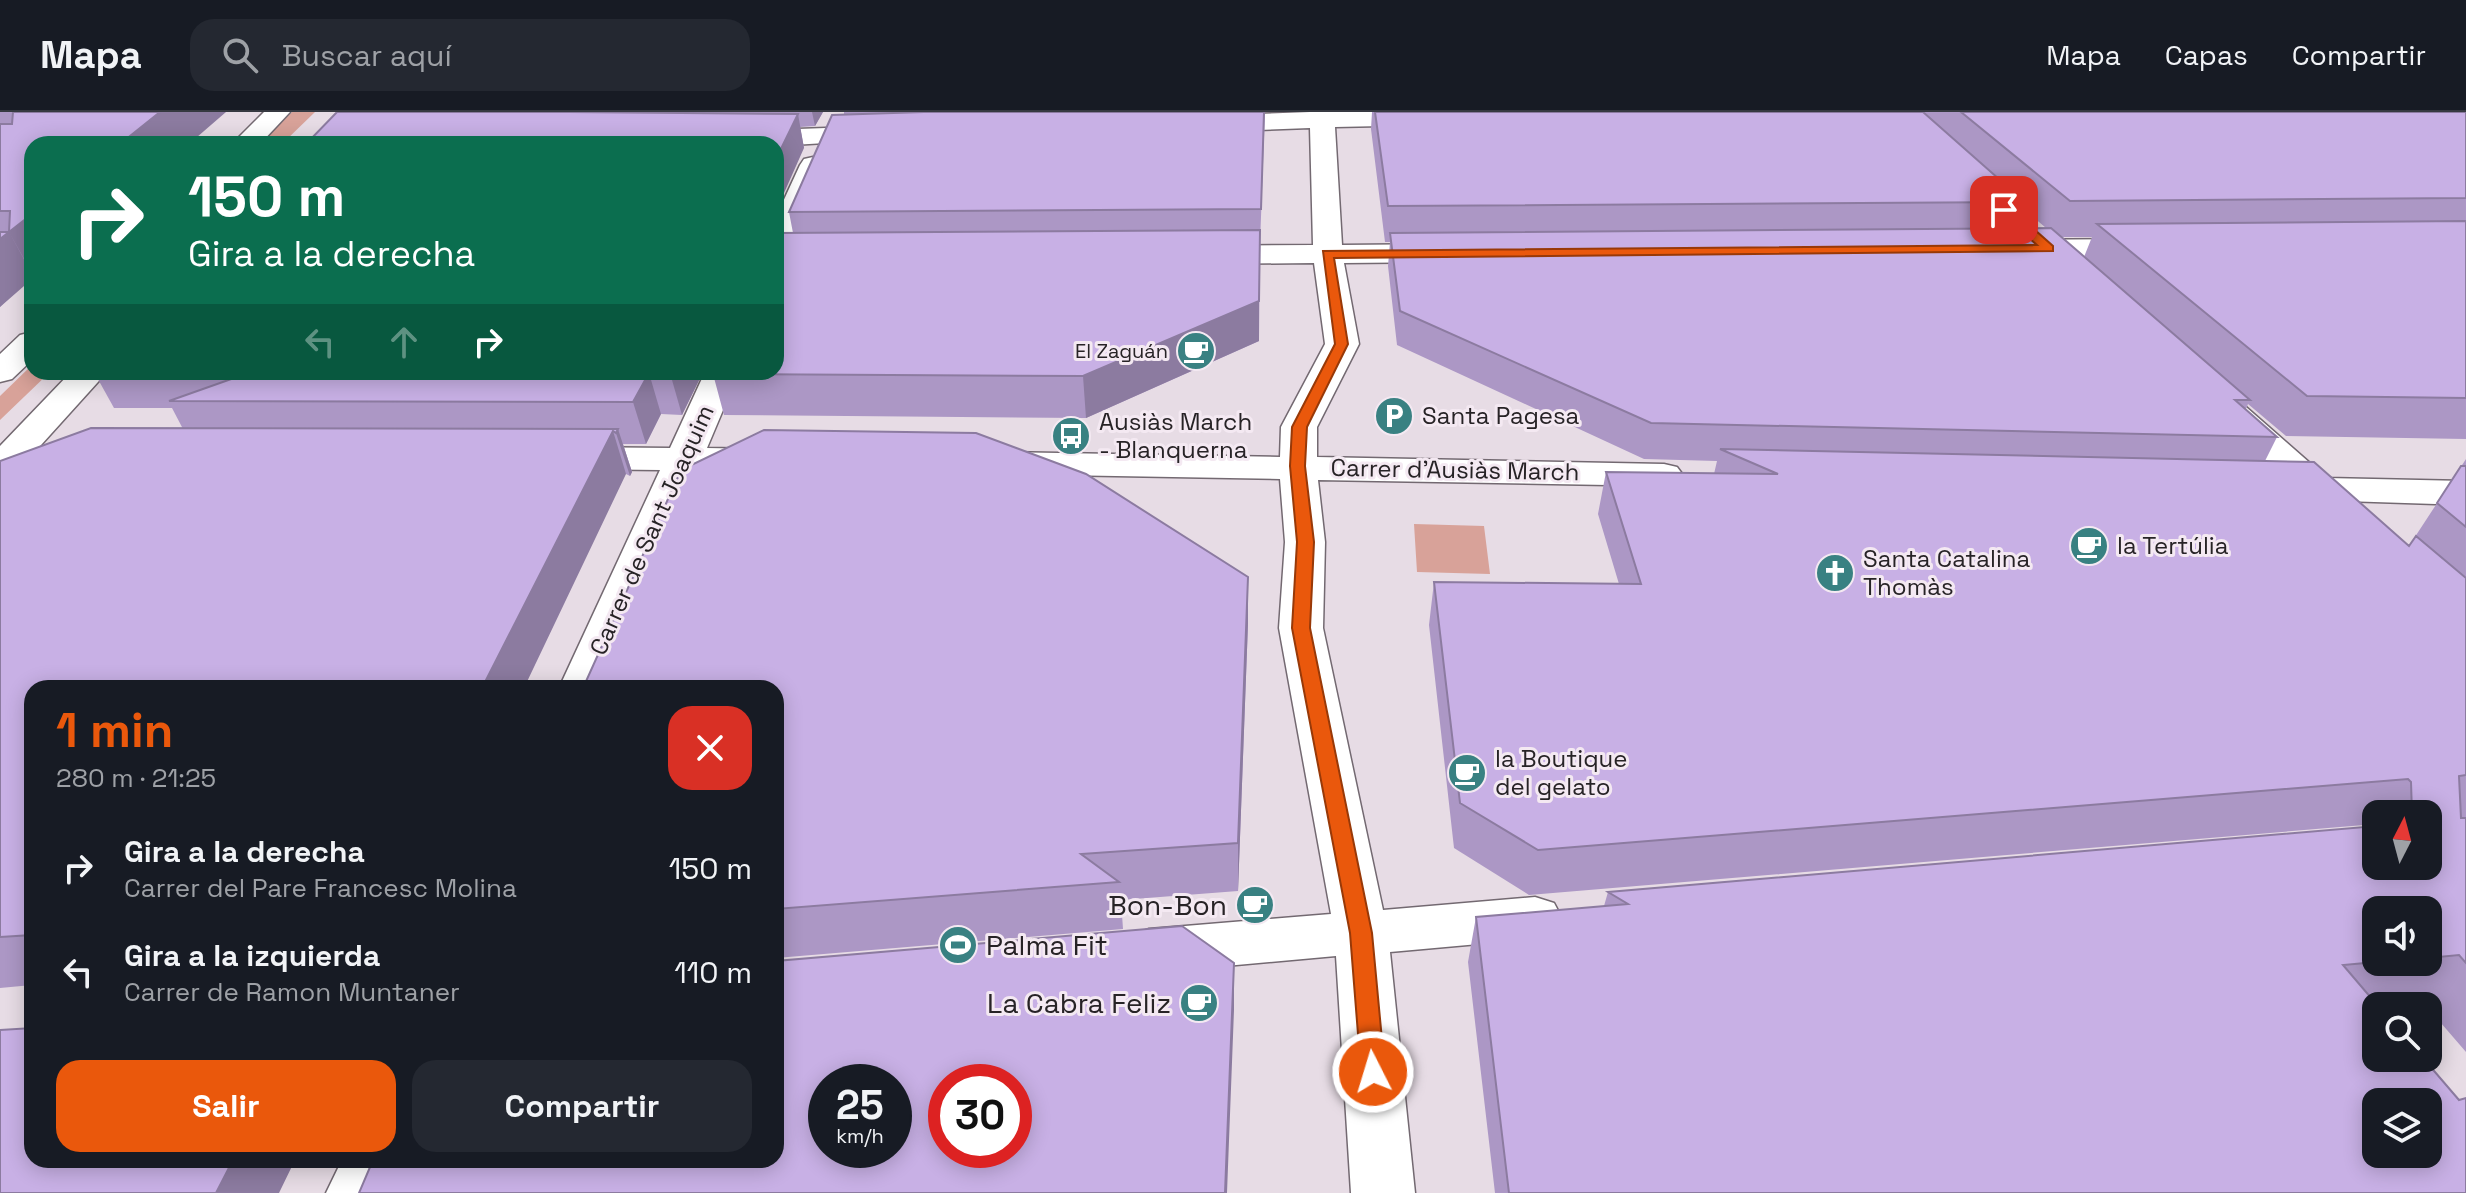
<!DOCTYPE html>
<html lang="es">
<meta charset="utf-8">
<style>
:root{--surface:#171b24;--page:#242831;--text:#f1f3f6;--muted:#9ea1a6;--line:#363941;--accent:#ea580c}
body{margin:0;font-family:"Space Grotesk",sans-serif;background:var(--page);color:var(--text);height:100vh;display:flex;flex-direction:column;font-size:30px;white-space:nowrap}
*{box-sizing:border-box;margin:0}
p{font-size:26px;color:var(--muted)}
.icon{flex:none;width:44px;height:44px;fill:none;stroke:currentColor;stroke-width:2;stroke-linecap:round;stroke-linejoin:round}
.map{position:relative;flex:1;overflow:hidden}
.details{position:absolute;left:24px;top:568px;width:760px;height:488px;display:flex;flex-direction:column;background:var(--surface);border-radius:24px;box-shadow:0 4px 20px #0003}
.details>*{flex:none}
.top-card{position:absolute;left:24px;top:24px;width:760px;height:244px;border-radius:24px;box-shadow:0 4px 20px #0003;background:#0b6e4f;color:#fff;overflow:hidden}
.needle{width:52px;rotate:6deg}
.buttons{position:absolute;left:2362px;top:688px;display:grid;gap:16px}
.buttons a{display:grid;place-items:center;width:80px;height:80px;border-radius:16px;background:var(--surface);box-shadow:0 4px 20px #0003;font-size:40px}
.speed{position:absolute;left:808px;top:952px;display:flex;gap:16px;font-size:40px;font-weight:700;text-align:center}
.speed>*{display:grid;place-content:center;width:104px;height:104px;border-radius:50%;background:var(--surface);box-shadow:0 4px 20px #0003;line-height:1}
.speed small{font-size:20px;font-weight:400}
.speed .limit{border:12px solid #d22;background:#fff;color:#111}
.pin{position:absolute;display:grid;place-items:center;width:68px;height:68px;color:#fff;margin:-34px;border-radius:16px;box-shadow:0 4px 12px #0006}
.me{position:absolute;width:88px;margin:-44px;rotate:355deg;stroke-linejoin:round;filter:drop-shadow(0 0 6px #0008)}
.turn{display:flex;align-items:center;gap:28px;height:168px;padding:0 32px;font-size:36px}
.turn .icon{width:104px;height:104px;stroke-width:2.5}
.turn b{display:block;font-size:56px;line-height:68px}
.lanes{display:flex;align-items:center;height:76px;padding:0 32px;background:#0003;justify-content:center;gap:40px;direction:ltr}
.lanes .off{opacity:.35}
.round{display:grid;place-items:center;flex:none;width:84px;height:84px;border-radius:24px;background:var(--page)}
.headline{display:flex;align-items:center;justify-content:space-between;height:136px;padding:0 32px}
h1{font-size:48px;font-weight:700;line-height:60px;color:var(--accent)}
.cta{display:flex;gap:16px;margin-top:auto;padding:16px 32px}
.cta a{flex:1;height:92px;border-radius:24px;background:var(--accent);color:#fff;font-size:32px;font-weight:700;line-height:92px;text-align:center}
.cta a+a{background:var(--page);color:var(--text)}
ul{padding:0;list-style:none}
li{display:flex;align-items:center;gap:24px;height:104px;padding:0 32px}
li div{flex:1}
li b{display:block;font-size:30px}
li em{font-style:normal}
header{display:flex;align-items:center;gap:48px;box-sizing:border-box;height:112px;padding:0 40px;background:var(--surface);border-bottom:2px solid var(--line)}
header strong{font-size:38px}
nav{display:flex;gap:44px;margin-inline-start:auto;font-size:28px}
.search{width:560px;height:72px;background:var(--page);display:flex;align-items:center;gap:20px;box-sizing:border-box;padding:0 28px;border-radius:24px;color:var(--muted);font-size:30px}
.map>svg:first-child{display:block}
</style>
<header>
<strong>Mapa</strong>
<div class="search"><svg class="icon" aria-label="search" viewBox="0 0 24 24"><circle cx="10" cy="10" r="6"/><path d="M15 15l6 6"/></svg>Buscar aquí</div>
<nav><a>Mapa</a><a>Capas</a><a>Compartir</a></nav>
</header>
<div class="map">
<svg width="2466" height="1081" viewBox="0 0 2466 1081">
<rect width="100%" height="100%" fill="#e7dce5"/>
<path fill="#d8a299" d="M292,0h23l-33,32h-23z
M32,253v7h18l-50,48v-24z
M1414,412l70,2 6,48 -73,-2z"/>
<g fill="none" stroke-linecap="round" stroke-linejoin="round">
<g stroke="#736971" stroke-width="3">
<path id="minor" d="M1310,0h130l4,5 -4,5 -9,3 -96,2 7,118 108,-1 11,3 4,6 -4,6 -11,3 -106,1 15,81 -42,83v30l347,7 13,3 6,8 -6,8 -13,3 -346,-6 7,62 -2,86 60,282 152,-13 19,6 8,15 -8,15 -19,6 -145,13 25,241h-64l-15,-237 -187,17 -19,-7 -8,-15 8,-15 19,-7 182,-15 -52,-286 6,-86 -5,-63 -279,-5 -13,-3 -6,-8 6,-8 13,-3 279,5 1,-30 44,-83 -11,-81 -116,1 -11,-3 -4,-6 4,-6 11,-3 115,-1 -3,-117 -106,4 -9,-3 -4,-5 4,-5 9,-3z
M883,14l9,3 4,5 -4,5 -116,7 -41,-2 -4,-5 4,-5 9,-3z
M813,45l9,2 4,6 -35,85 -4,6 -11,3v-42l24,-52 4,-6z
M2146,127l10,3 5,6 -5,6 -142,4 -10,-3 -5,-6 5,-6 10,-3z
M32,145v18l-32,1v-18z
M705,260h34l-32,76 57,1 13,3 6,8 -6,8 -13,3 -67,-1 -92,218h-46l101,-218 -91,-1 -13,-3 -6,-8 6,-8 13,-3 101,1z
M2226,284l12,4 89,78 139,3v24l-122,-4 -3,5c-24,6 -20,-2 -37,-6 -11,-2 -22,-1 -33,-4l-6,-8 6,-8 11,-3 -74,-70 6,-7z
M342,1048h62l-14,33h-64z"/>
</g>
<g stroke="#736971" stroke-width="3">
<path id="major" d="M264,0h26l-30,32h-28z
M32,220v28l-20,19 -12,3v-28l20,-19z
M71,260h36l-94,104 -13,3v-33z"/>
</g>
<use href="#minor" fill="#fff" fill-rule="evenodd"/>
<use href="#major" fill="#fff" fill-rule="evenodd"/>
</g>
<path fill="#ac97c5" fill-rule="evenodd" d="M0,0h226l-194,32v129l-10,-18 10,19 -32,33z
M337,0h486l-8,14 -15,1 4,21z
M844,0h421l-5,131 -1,98 -173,77 -362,-3 -11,-41 80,-141 -4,-21 55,-97z
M1372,0h1094v327l-180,-3 -38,-32 -2,5 31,28 -12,24 144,85 57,-87v358l-5,1h5v234l-38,-44v-2h-2l-5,-6 -44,4 89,189h-971l-27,-231 8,-45 128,-11 4,-14 768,-26 52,-52h-52v10l-847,71 -75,-47 -25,-223 5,-43 185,2 -21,-70 8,-42 108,2 3,-13 -73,-2 -247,-114 -9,-79 2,-24h-5l-14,-113zM2023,96l3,3 20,17h-30zM2061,125h31l-8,20zM2428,798v52h-52z
M94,260h609l-21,43 -21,-1 -15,30h-23l9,28 -2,4 -4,-2 -594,214v297l-32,3v-527l183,-32 -11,-21h-58z
M1248,465v46l-10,268 -117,9 2,29 -347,29v-270z"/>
<path fill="#8c7ba0" d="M160,0h66l-37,32h-69z
M812,0h11l-8,14z
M798,2l6,34 -28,63v-52z
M32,102v59l-23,-41z
M9,120l23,42v5l-32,28v-68z
M1259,189v40l-173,77 -3,-42z
M671,260h32l-21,43 -12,-42z
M649,261l12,41 -15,30 -13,-42z
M618,317l14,43 -2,4 -14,-43z
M613,319l13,43 -102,214h-42z
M1248,465v46l-10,268v-48z
M1234,851v47l-7,183h-2z
M233,1048h62l-16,33h-63z"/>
<path fill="#c8b0e5" stroke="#8c7ba0" stroke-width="2" fill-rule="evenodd" d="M13,0h147l-40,32h-88v70l-23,18 1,-21h-10v-87h12z
M337,0h233l228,2 -22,45v-15h-470z
M924,0h340l-3,97 -472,3 43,-97z
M1375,0h548l102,90 -637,4z
M1961,0h505v86l-396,3z
M2466,109v177l-159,-2 -210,-172z
M2051,116l199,172h-15l42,37 -626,-14 -251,-112 -10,-78z
M1260,118l-1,71 -176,75 -370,-2 1,-2h62v-139z
M0,120h9l-9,7z
M251,260h420l-1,1h-21l-16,29 -464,-1z
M91,316l527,1 -2,4 -3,-2 -131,257h-450v247l-32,2v-476z
M764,318l212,3 110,41 162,103 -10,266 -157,11 38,28 -343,27v-221h-193l98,-218z
M1720,337l594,13 95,84 7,-10 50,42v197l-7,1 2,42h5v145l-7,-8 -31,3v-48h-52v52l-33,3 35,41h-2v52h47l36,42 7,-2v95h-957l-33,-276 152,-13 -20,-12 768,-66v40h52v-52h-16l-1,-32 -3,-3 -870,71 -78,-47 -26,-221 207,2 -35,-112 172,2zM2376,990h52v52h-52z
M2461,354h5v61l-29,-24z
M1182,814l52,37 -9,230h-866l14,-33h403v-199zM826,970h68v68h-68zM946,970h68v68h-68z
M32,916v132h201l-17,33h-216v-163z"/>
<path fill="#ea580c" stroke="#983908" stroke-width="2" d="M2000,95h9l44,39v5l-719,7 14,86 -41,83 -2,39 9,76 -4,86 62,305 13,139 -3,7 -9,3 -8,-3 -4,-7 -11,-139 -58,-305 5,-86 -7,-76 2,-39 43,-83 -12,-93 714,-6 -37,-33z"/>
<defs>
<g id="cafe-disc" transform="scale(2)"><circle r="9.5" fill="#398182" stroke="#f4e9f2"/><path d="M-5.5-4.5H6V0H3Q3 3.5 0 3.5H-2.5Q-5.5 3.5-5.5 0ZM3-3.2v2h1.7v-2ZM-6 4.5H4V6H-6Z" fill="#fff"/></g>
<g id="parking-disc" transform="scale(2)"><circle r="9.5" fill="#398182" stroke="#f4e9f2"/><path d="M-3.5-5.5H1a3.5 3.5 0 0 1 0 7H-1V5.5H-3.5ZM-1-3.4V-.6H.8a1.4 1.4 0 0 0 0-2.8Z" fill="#fff"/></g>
<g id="bus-disc" transform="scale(2)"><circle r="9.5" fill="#398182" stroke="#f4e9f2"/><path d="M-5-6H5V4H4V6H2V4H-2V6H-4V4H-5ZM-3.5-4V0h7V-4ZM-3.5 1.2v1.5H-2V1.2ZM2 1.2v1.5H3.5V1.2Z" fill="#fff"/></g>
<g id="church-disc" transform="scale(2)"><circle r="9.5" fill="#398182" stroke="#f4e9f2"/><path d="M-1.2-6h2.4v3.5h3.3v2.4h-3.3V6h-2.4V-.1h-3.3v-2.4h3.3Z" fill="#fff"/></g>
<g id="stadium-disc" transform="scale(2)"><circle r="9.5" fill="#398182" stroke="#f4e9f2"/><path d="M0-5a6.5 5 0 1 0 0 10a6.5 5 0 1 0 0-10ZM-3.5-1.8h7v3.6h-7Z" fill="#fff"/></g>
</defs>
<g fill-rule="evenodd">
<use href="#cafe-disc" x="1196" y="239"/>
<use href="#parking-disc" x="1394" y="304"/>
<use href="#bus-disc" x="1071" y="324"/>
<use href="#cafe-disc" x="2089" y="434"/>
<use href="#church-disc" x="1835" y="461"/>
<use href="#cafe-disc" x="1467" y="661"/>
<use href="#cafe-disc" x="1255" y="793"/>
<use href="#stadium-disc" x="958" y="833"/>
<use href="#cafe-disc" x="1199" y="891"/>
</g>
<g text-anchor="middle" stroke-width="6" stroke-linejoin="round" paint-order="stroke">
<g font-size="20" fill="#272326" stroke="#f4e9f2" text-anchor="end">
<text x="1168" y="246">El Zaguán</text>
</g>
<g font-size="24" fill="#272326" stroke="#f4e9f2" text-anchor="start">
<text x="1422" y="312">Santa Pagesa</text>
<text x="1099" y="318">Ausiàs March<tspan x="1099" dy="28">- Blanquerna</tspan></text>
<text x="2117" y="442">la Tertúlia</text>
<text x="1863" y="455">Santa Catalina<tspan x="1863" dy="28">Thomàs</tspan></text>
<text x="1495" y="655">la Boutique<tspan x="1495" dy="28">del gelato</tspan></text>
</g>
<g font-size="24" fill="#272326" stroke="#f4e9f2">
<text transform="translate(1455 358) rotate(1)" y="8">Carrer d'Ausiàs March</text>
<text transform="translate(652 418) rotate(-66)" y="8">Carrer de Sant Joaquim</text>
</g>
<g font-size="28" fill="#272326" stroke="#f4e9f2" text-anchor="end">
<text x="1227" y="803">Bon-Bon</text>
<text x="986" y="843" text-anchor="start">Palma Fit</text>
<text x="1171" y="901">La Cabra Feliz</text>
</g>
</g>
</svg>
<div class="buttons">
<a><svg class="needle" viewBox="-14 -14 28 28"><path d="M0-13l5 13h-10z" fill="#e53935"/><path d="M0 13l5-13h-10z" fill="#9ea1a6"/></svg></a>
<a><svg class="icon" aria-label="sound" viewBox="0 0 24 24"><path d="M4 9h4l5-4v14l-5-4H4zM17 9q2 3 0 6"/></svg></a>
<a><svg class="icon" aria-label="search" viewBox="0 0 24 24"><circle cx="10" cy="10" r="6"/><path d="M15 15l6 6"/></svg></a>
<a><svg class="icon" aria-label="layers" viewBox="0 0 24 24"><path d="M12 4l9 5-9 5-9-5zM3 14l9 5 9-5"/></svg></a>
</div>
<div class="speed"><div>25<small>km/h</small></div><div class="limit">30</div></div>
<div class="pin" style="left:2004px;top:98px;background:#d93025"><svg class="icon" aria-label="arrive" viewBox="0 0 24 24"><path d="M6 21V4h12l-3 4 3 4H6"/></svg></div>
<svg class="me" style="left:1373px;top:960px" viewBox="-20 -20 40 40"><circle r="17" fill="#ea580c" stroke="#fff" stroke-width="3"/><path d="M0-11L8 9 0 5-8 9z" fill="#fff"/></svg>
<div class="top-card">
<div class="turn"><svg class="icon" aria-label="right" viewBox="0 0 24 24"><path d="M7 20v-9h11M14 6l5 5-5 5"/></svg><div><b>150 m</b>Gira a la derecha</div></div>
<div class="lanes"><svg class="icon off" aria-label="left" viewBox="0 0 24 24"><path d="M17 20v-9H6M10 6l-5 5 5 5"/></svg><svg class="icon off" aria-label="ahead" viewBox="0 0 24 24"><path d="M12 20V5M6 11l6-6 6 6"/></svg><svg class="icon" aria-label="right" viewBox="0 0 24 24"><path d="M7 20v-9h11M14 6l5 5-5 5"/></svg></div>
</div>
<section class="details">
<div class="headline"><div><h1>1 min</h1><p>280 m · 21:25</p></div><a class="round" style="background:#d93025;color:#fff"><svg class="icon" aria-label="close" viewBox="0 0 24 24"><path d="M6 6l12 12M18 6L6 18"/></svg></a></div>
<ul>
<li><svg class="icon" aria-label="right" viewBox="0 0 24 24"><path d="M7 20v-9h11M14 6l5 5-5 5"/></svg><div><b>Gira a la derecha</b><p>Carrer del Pare Francesc Molina</p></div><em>150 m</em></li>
<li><svg class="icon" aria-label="left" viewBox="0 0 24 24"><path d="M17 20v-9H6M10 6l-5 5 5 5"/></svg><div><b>Gira a la izquierda</b><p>Carrer de Ramon Muntaner</p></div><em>110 m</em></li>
</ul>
<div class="cta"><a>Salir</a><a>Compartir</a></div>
</section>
</div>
